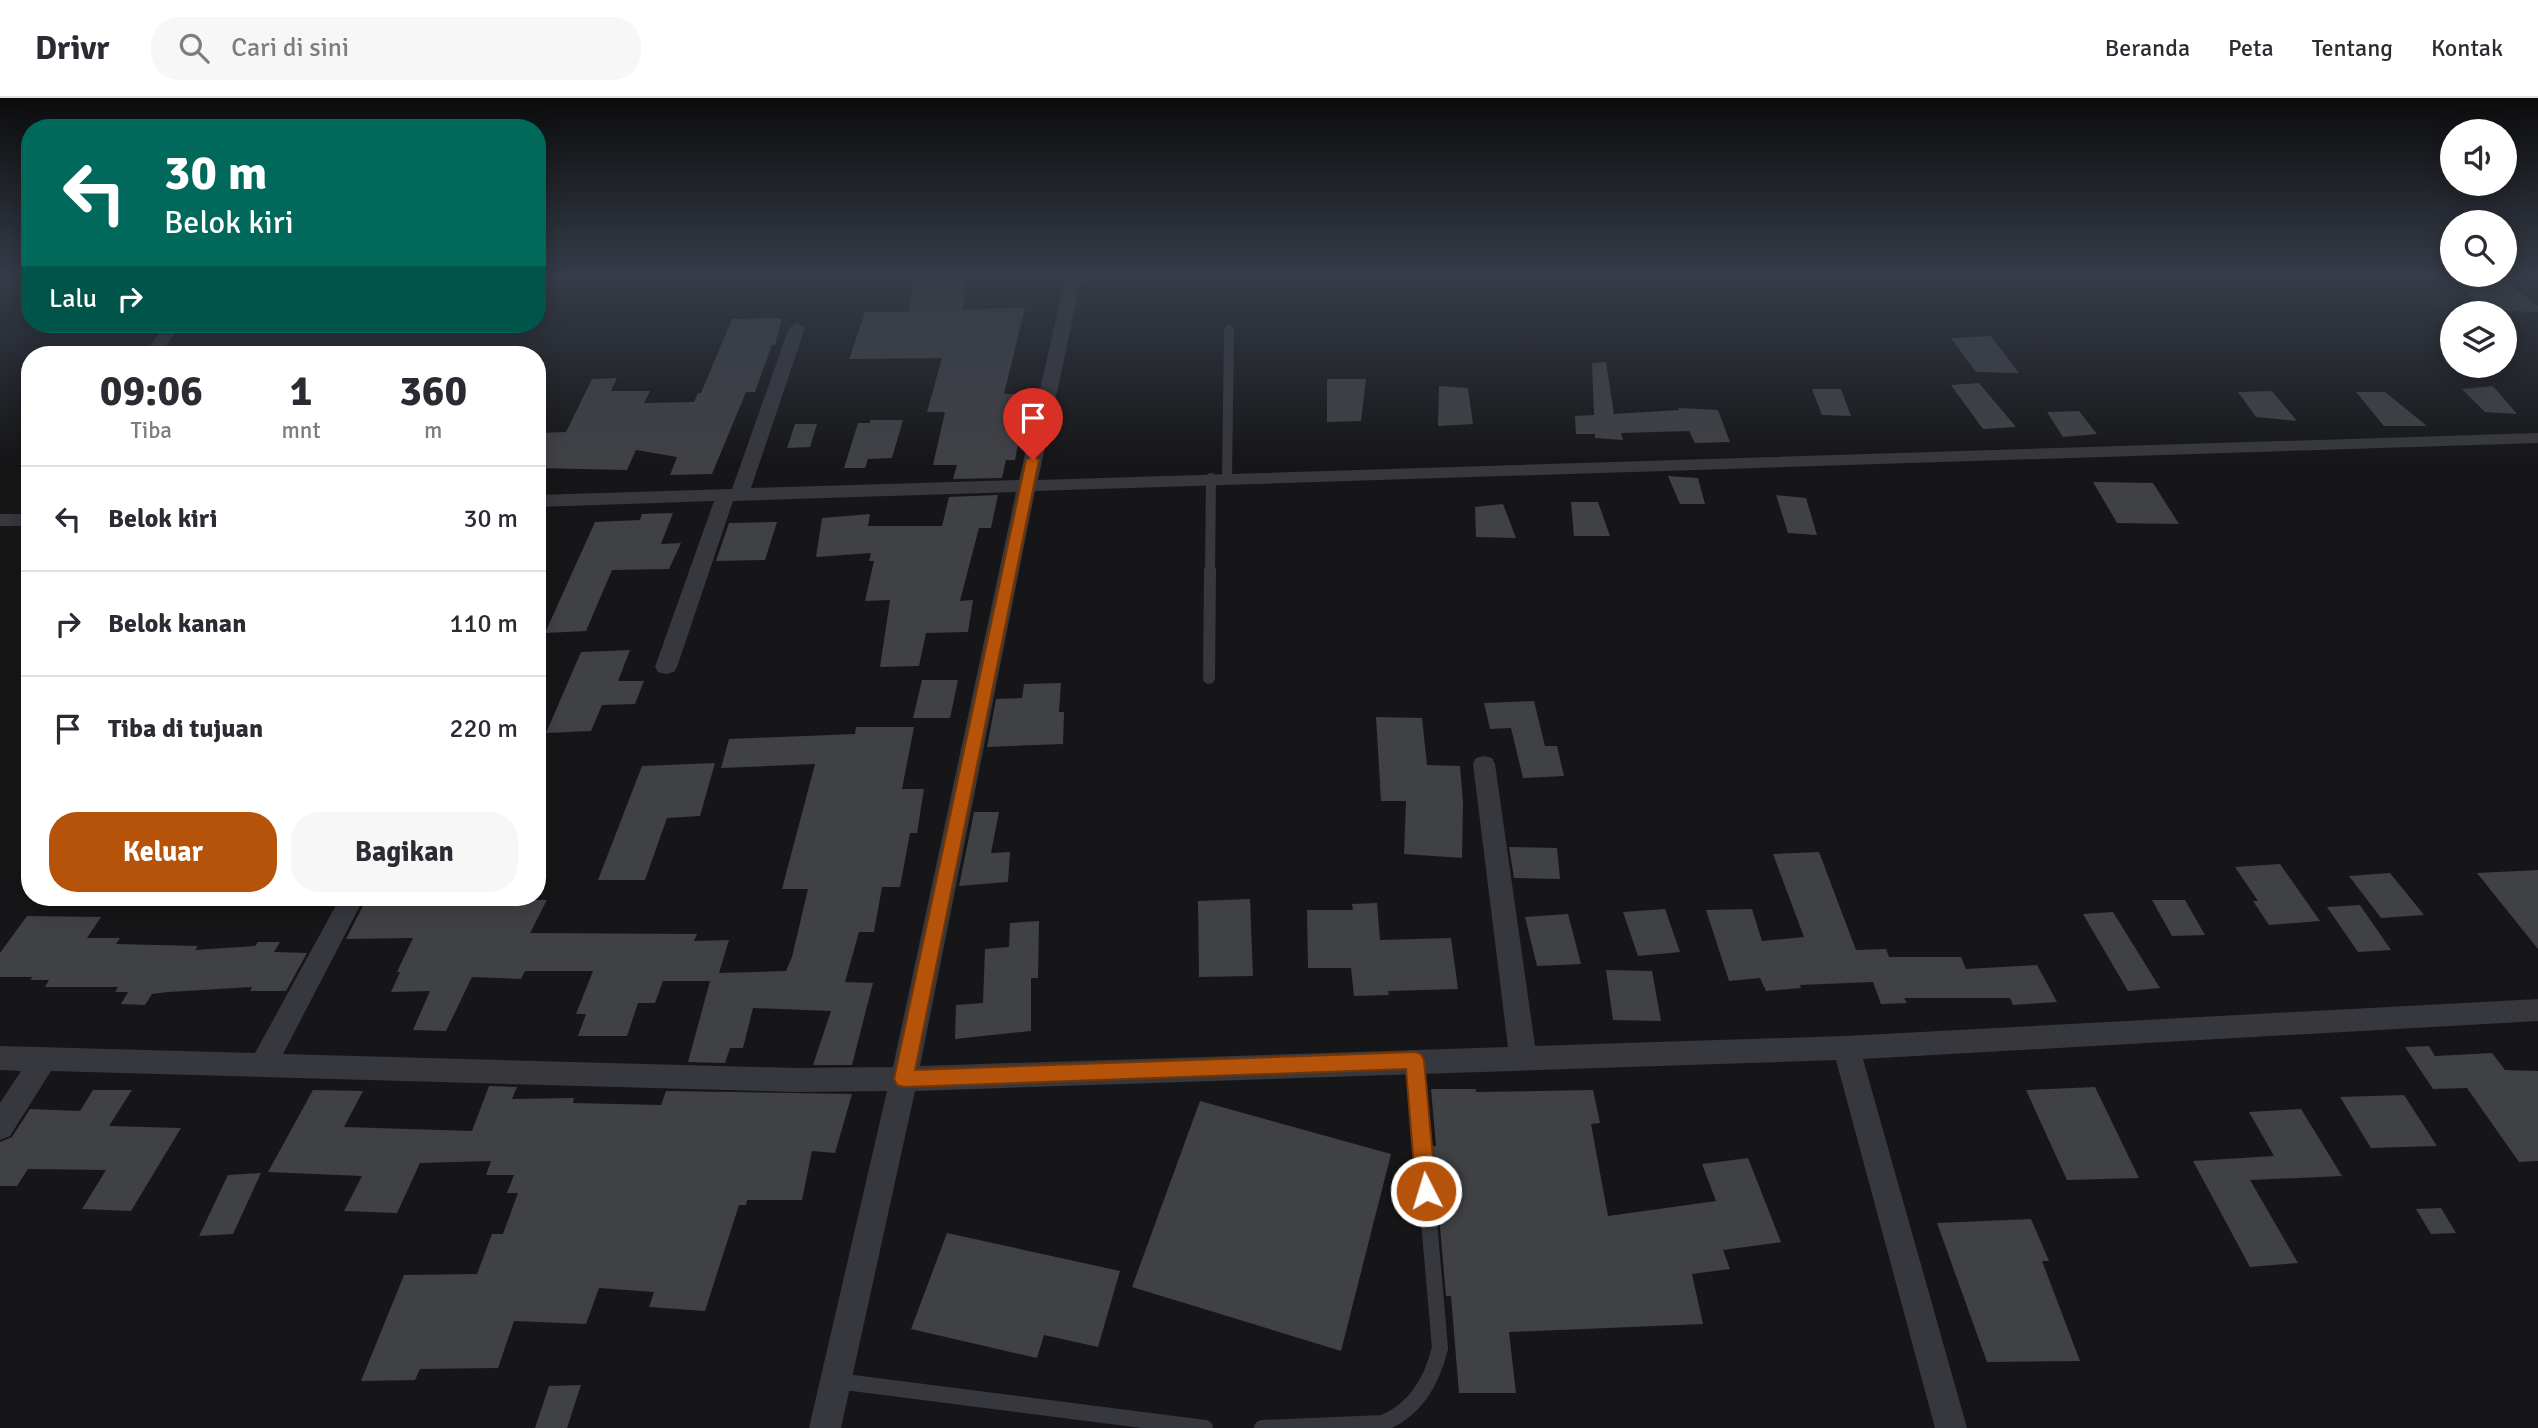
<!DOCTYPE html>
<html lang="id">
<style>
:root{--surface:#fff;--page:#f7f7f7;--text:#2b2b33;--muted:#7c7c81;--line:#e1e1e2;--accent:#b45309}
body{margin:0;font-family:Signika,sans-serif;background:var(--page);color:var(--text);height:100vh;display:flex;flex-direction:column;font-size:26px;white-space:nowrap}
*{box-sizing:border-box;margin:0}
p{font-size:23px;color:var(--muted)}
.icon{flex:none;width:38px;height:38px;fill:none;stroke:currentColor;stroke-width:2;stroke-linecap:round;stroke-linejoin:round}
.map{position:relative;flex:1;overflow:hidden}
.panel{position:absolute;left:21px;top:248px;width:525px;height:560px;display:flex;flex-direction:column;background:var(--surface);border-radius:28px;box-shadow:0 4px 18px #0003}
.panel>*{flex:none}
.top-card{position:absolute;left:21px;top:21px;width:525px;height:214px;border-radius:28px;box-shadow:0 4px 18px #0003;background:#00695c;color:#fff;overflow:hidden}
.buttons{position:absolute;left:2440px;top:21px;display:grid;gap:14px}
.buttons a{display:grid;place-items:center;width:77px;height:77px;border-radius:50%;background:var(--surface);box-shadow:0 4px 18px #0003;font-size:35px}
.pin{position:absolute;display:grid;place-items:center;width:60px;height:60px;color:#fff;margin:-72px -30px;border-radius:50% 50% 50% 0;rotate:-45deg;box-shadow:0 0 7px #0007}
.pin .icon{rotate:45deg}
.me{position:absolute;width:77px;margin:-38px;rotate:355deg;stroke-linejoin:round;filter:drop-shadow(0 0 5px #0008)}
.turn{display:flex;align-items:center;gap:24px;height:147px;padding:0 28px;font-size:32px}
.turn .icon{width:91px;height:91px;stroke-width:2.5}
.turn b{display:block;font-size:49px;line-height:60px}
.then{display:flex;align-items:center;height:66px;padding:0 28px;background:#0003;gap:14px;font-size:26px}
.eta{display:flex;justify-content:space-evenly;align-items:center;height:119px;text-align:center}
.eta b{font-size:42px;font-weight:700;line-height:49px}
.primary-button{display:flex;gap:14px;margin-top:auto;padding:14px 28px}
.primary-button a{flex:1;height:80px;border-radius:28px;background:var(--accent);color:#fff;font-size:28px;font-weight:700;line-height:80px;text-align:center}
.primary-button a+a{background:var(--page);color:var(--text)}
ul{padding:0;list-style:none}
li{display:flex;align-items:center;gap:21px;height:105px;padding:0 28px;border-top:2px solid var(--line)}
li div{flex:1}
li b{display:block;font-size:26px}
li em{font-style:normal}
header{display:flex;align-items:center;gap:42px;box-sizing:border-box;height:98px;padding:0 35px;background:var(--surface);border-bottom:2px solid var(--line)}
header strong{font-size:33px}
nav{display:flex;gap:38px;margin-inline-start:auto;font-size:24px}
.search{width:490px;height:63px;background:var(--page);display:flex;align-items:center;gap:18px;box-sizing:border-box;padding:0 24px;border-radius:28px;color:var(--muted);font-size:26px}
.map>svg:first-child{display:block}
</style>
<header>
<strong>Drivr</strong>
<div class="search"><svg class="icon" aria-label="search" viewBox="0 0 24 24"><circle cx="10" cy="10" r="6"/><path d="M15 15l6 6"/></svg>Cari di sini</div>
<nav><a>Beranda</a><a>Peta</a><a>Tentang</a><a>Kontak</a></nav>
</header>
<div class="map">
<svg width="2538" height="1330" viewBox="0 0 2538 1330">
<rect width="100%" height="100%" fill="#161618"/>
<path fill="#404145" d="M914,178h51l-2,33 62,-1 -21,86h18l-4,18h6l-9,48h-9l-4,18 -49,1 4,-14h-24l12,-53h-18l15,-54 -93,1 16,-47h44z
M2501,180l37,28v6l-54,-2 -31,-31z
M782,220l-7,27h-3l-17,47h-9l-34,82 -42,1 7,-18 -41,-7 -9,20 -90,-2v-35l29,-1 26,-53 25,-1 -6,13h39l-6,12 50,-1 4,-9h3l31,-74z
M1991,238l28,37 -43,-1 -25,-34z
M1606,264l8,52 65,-4 -1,-2 40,2 12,32 -35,1 -6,-12 -68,2 2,7 -28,-2v-4h-19l-1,-18 19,-1 -2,-52z
M1327,281h39l-5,42 -34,1z
M1979,285l37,44 -33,2 -32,-44z
M1439,288l29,2 5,36 -35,2z
M2493,288l24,28 -32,-2 -23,-23z
M1812,291h29l10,27 -29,-1z
M2272,293l25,30 -41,-4 -18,-25z
M2356,294h29l42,34h-43z
M2079,313l18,23 -34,3 -16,-25z
M870,322h33l-11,38 -24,1 -3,9h-21l14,-45h12z
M795,326h22l-7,23 -23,1z
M1668,378l30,2 7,26h-25z
M2093,384l60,1 26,41 -62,-1z
M998,397l-7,33h-12l-19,73 13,-1 -5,32 -42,1 -7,33 -39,1 10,-67 -25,1 9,-40h-5l2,-8 -55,4 6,-39 48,-4 -2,12h74l7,-29z
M1776,397l30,3 11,37 -29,-2z
M1571,404h27l12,34h-36z
M1503,406l13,34 -40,-1 -1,-30z
M673,415l-12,31 20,-1 -12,26 -57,1 -26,61 -41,2 50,-111 45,-2 2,-6z
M777,424l-12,38 -49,1 13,-38z
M630,552l-12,31h26l-9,23 -33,1 -11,26 -45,2 35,-81z
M922,582h36l-8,38h-37z
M1061,585l-2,29h5l-1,32 -76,3 9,-48 26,-1 2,-14z
M1534,603l11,45h12l7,30 -41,2 -12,-50 -21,1 -6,-26z
M1376,619l46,1 5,47 33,1 3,36 -1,56 -58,-4 2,-53h-25z
M856,629h58l-12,62h22l-7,44h-7l-10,54h-18l-8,45h-15l-14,50 28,1 -21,82h-39l18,-54 -78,-3 -10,40h-13l-5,15 -37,-1 22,-81h-47l-8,22h-17l-11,33h-49l8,-22h-10l17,-43h-68l-4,8 -49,-2 -26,54 -33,-1 17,-39 -39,1 9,-20h-3l16,-34 -67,1 21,-41 180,2 -17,33 167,1 -3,7 35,-1 -10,33 67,-2 6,-14 16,-68h-26l33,-125 -94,4 8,-29 126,-5z
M715,665l-15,53 -33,2 -22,62h-47l44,-114z
M974,714h25l-8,41 19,-1 -2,30 -49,4z
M1509,749l48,1 3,31 -46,-1z
M1819,754l37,98 30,-1 3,8h72l5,12 71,-4 20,37 -44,3 -3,-7h-106l3,5 -26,1 -8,-22 -73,3 1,3 -35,3 -6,-13 -31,3 -23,-71 46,-1 10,32 42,-4 -31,-83z
M2280,766l40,57 -51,4 -16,-24h5l-23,-34z
M2538,772v79l-61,-76z
M2390,775l34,42 -43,3 -32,-42z
M1250,801l3,77 -54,1 -1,-76z
M2152,802h33l20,35 -33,1z
M1377,805l3,37 71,-2 7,51 -70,2 1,4 -35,1 -3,-28h-43l-1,-58h46l-1,-6z
M2360,807l31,45 -33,2 -31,-45z
M1665,811l15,43 -42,4 -15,-44z
M2113,814l47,76 -32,3 -45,-77z
M1568,816l13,50 -44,2 -12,-49z
M27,818l74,1 -14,21h33l-4,6 82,2 -3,4 60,-4 3,-4h22l-6,10 33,1 -21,38h-36l2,-4 -84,5 -16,2 -7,11 -24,-1 7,-12h-13l3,-5h-73l4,-7h-19l3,-3h-33v-24z
M1039,823l-1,57h-7v53l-76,8 1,-34 27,-2 2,-54 24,-2 1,-24z
M1606,872l46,1 9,50 -48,-1z
M2429,948l6,10 57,-3 13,17 33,1v90l-19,1 -52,-74 -34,1 -28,-42z
M489,988l28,1 -5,12 62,-1 -1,5 88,2 5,-14 186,3 -17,59 -23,-2 -10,49h-55l-1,5h-7l-34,106 -56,-4 5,-15 -55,-4 -13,36 -72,-3 -16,47 -78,1 -5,11 -54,1 43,-106 73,-1 15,-40h11l15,-41h-11l7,-18h-28l5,-14 -71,2 -23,50 -53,-2 18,-35 -94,-4 45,-82 50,1 -19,36 128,4z
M2095,989l44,91 -72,2 -41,-90z
M1431,991h45v3l117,-2 7,33 -9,1 17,92 108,-15 -14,-37 46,-6 33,84 -58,8 7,19 -38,5 11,50 -194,8 7,61h-57l-8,-97h-5l-13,-150h3z
M93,992h39l-23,36 72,2 -50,83 -49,-2 24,-39 -78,-1 -11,17h-17v-44l12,-5 18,-28 50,2z
M2404,997l33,51 -66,2 -31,-51z
M1200,1003l191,53 -50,197 -209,-64z
M2301,1011l41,67 -92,4 48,83 -48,4 -57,-106 81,-5 -25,-44z
M261,1075l-28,61 -34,2 29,-61z
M2441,1110l15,25 -25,1 -15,-25z
M2031,1121l18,42h-7l38,100 -93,1 -50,-139z
M947,1135l173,38 -22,76 -54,-12 -7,23 -126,-29z
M581,1287l-14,43h-32l14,-42z"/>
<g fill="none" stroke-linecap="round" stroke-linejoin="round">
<path stroke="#37383d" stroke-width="10" d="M1227,380l2,-148
M1210,473l1,-93"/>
<path stroke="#37383d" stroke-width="12" d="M1209,580l1,-108"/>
<path stroke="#37383d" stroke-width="16" d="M837,1283l368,47
M1262,1330l121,-5c33,-13 49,-42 57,-75l-25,-288"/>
<path fill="#37383d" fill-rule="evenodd" d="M1066,178h16l-44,204 1500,-47v10l-1503,48 -115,575 588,-19 -35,-283 3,-6 8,-2 8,2 3,6 40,282 311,-10 692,-37v22l-675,38 104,369h-32l-99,-368 -921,31 -74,337h-32l78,-337 -91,1 -745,-21 -41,65 -10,4v-37l21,-32 -21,-1v-24l255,7 85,-155h24l-81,156 513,14 97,-1 123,-575 -283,9 -56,166 -3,5 -8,2 -8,-2 -3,-5 59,-166 -177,6v-12l195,-6 57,-161 8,-5 8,5 -54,160 268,-8z
M165,226h16l-21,31h-16z
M0,416h30v12h-30z"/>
</g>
<linearGradient id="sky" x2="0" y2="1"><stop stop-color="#0c0c0d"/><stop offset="0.49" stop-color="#363c48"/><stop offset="1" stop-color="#363c48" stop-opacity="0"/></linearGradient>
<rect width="2538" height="364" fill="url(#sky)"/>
<path fill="#b45309" stroke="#753606" stroke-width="2" d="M1033,358l6,4 -124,610 500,-18 6,2 3,6 12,131 -3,7 -7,2 -7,-2 -3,-7 -10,-122 -502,18 -7,-2 -3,-6 132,-619z"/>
</svg>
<div class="buttons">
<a><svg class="icon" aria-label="sound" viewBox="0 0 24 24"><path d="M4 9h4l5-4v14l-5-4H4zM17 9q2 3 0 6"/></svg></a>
<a><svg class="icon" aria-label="search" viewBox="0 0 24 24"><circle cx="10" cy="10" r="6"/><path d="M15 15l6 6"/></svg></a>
<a><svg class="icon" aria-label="layers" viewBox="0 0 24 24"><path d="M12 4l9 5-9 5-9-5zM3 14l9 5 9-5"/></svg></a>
</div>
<div class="pin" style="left:1033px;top:362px;background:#d93025"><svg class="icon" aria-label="arrive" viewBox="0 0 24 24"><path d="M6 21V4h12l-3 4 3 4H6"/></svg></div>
<svg class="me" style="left:1426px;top:1093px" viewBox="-20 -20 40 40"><circle r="17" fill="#b45309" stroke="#fff" stroke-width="3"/><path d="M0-11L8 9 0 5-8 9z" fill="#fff"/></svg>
<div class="top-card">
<div class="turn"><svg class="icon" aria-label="left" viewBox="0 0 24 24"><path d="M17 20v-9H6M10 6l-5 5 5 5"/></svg><div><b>30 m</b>Belok kiri</div></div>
<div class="then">Lalu<svg class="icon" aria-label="right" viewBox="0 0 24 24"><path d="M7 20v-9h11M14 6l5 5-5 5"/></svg></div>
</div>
<section class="panel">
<div class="eta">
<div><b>09:06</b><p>Tiba</p></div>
<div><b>1</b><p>mnt</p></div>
<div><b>360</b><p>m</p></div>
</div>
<ul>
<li><svg class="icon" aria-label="left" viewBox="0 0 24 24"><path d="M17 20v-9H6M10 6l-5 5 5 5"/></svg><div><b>Belok kiri</b></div><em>30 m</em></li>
<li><svg class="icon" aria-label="right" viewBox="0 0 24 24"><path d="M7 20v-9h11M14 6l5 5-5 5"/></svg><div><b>Belok kanan</b></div><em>110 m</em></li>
<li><svg class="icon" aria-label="arrive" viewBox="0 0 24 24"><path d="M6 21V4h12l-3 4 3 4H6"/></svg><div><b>Tiba di tujuan</b></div><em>220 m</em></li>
</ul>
<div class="primary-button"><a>Keluar</a><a>Bagikan</a></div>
</section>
</div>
